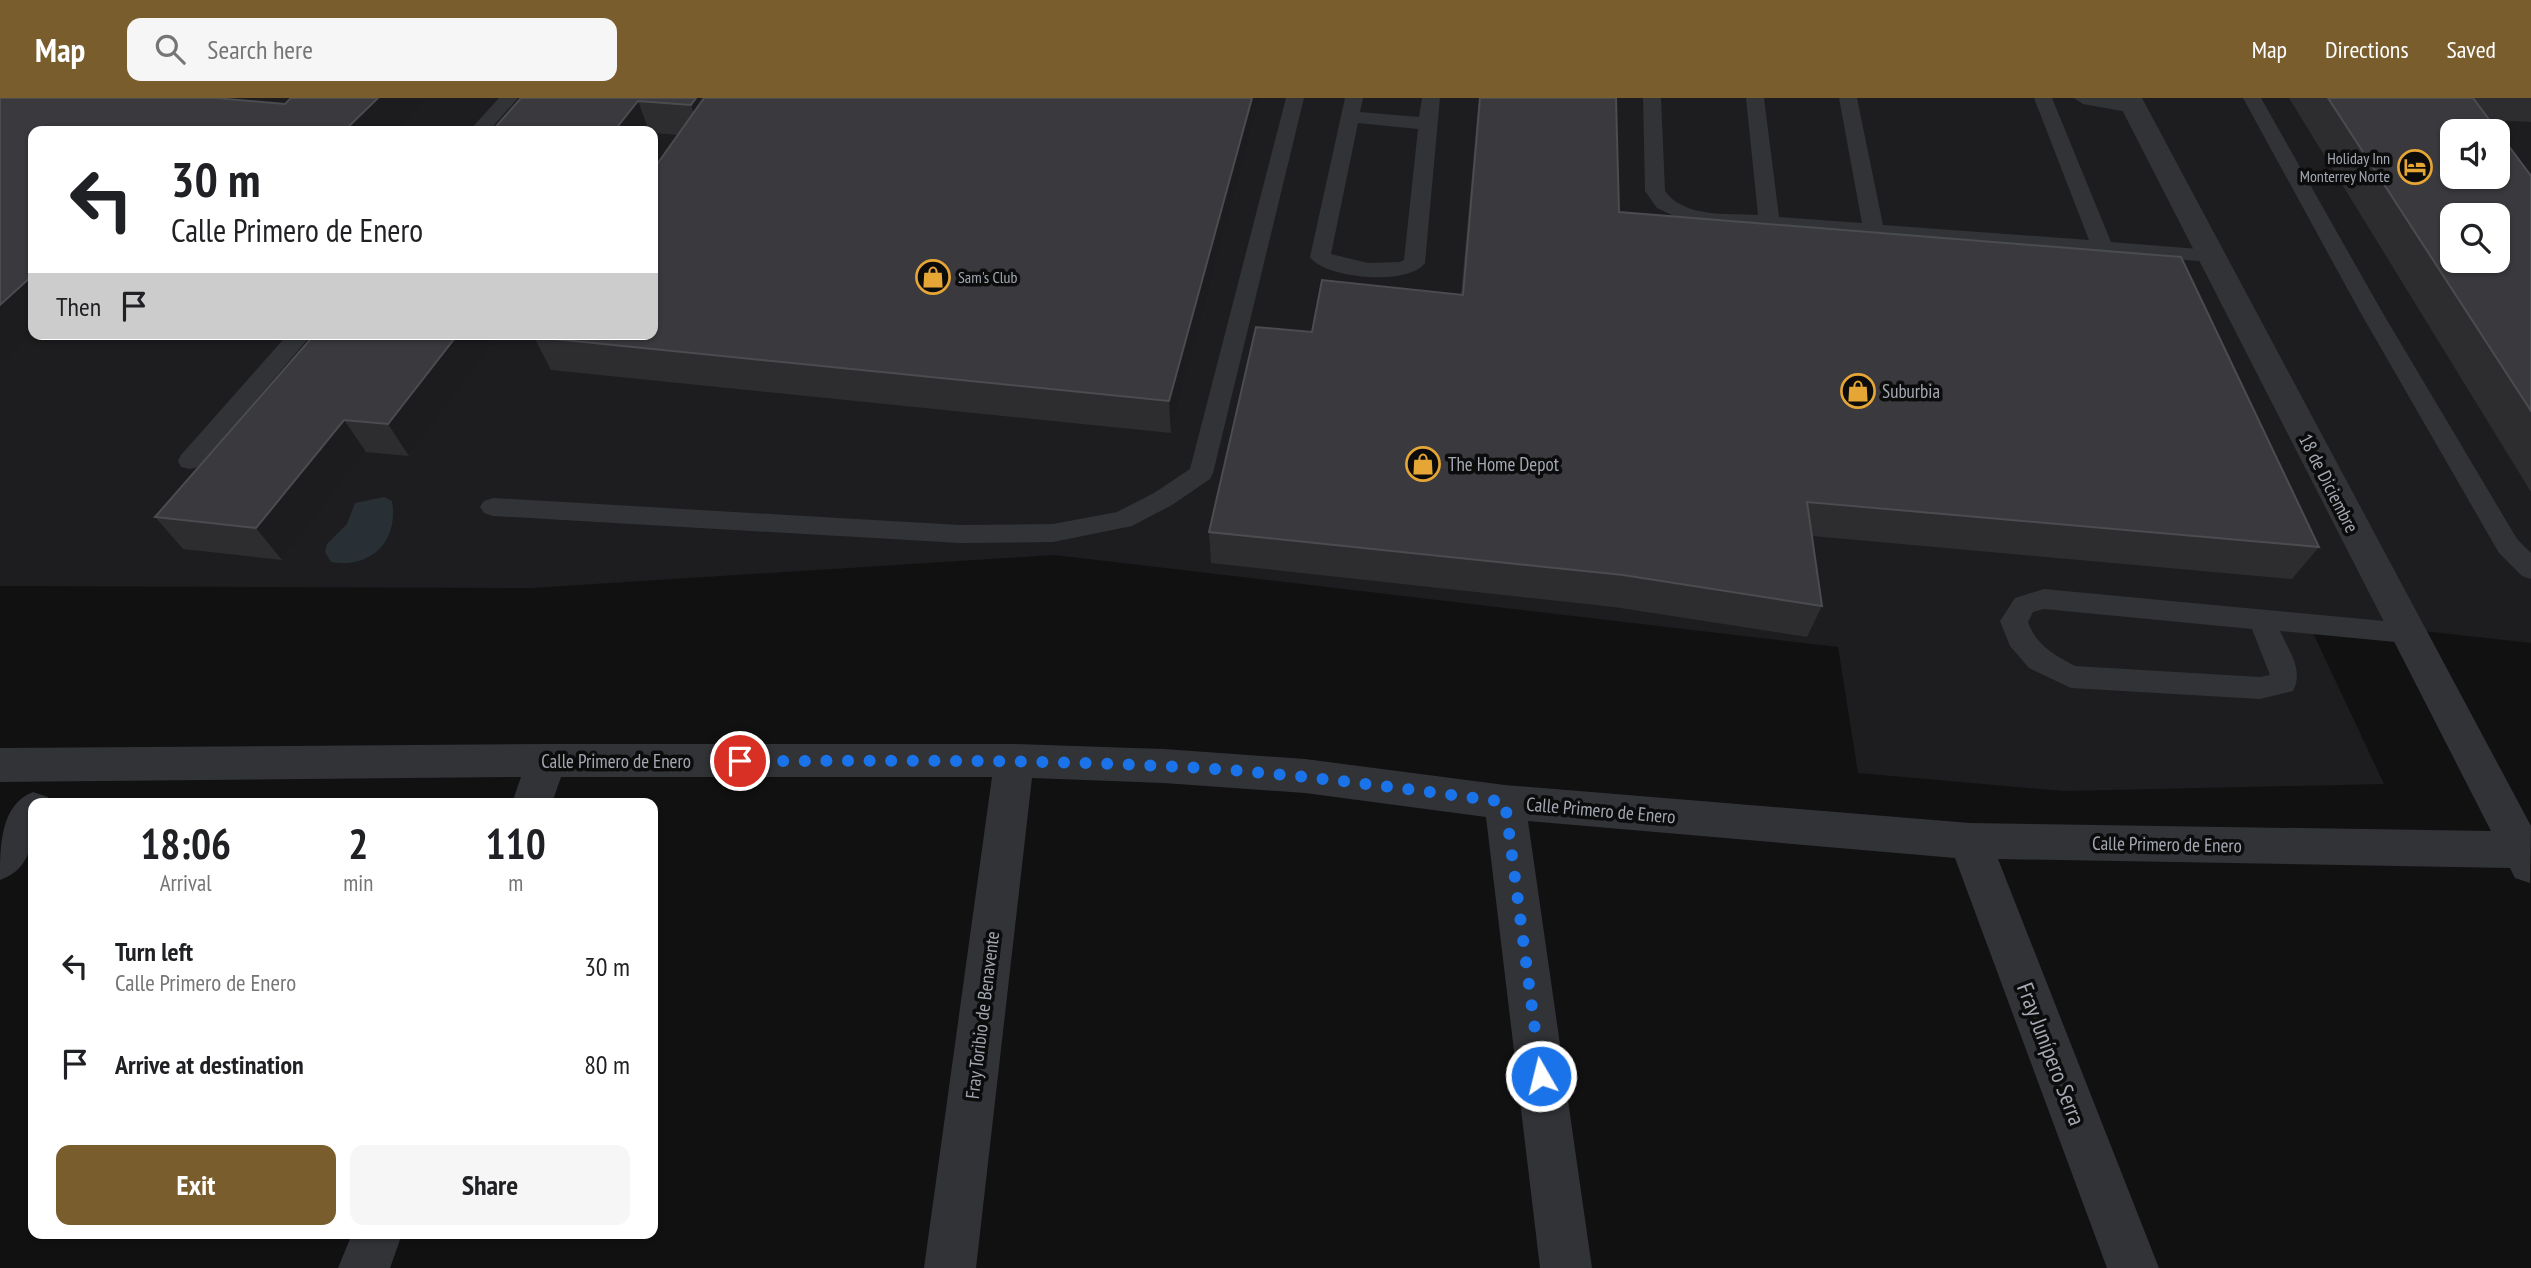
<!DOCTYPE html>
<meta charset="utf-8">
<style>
:root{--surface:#fff;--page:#f6f6f6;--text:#202124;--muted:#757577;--accent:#795d2c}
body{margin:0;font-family:"PT Sans Narrow",sans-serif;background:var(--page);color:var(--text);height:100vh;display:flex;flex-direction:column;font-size:26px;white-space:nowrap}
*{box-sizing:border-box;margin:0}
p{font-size:23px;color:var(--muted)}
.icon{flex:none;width:38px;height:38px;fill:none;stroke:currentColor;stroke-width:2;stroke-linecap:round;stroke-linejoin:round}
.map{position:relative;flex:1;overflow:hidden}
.details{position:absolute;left:28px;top:700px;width:630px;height:441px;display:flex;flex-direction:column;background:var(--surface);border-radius:14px;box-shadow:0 2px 5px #0004}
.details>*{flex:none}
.hud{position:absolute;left:28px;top:28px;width:630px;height:214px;border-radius:14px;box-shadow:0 2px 5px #0004;background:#fff;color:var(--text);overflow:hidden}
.controls{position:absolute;left:2440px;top:21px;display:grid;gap:14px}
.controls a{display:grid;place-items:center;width:70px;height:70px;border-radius:14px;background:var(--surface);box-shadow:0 2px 5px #0004;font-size:35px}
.pin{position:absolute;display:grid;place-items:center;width:60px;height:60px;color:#fff;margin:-30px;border:4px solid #fff;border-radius:50%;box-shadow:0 2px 7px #0007}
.me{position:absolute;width:77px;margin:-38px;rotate:352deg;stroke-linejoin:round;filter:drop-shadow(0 0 5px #0008)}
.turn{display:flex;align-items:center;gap:24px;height:147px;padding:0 28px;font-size:32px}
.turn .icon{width:91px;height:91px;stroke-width:2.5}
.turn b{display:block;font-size:49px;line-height:60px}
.then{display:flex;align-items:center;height:66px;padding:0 28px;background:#0003;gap:14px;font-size:26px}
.eta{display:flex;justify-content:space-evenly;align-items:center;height:119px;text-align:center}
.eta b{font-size:42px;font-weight:700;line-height:49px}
.action{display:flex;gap:14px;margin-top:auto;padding:14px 28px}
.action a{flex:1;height:80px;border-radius:14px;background:var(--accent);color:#fff;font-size:28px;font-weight:700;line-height:80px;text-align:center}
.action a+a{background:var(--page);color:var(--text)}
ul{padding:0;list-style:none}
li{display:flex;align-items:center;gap:21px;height:98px;padding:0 28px}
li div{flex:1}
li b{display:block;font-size:26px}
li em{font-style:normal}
header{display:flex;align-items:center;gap:42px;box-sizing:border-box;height:98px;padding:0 35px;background:var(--accent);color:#fff}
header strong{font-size:33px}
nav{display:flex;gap:38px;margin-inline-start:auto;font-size:24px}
.search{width:490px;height:63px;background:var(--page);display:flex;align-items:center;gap:18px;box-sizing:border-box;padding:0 24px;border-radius:14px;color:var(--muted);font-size:26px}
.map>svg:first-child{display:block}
</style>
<header>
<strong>Map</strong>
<div class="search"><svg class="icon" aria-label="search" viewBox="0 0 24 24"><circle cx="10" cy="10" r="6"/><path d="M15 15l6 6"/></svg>Search here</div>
<nav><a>Map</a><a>Directions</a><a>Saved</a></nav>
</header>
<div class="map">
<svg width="2531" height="1170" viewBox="0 0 2531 1170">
<rect width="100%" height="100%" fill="#111112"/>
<path fill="#1d1d1f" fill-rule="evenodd" d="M0,0h2531v545l-225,-25 78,166 -320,7 -206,-18 -20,-126 -784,-92 -523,33 -531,-2zM33,33h620v203h-620zM2452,33h45v46h-45zM2452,117h45v46h-45z"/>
<path fill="#283035" d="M384,399l8,4c7,41 -22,68 -61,61l-6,-10 2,-8 20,-20 8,-21z"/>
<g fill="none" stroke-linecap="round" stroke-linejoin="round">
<path fill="#323337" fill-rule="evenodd" d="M499,0h19l-29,33h-20z
M1286,0h18l-91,375 -3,6 -38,26 -40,21 -79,16 -93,1 -467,-27 -9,-3 -4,-6 4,-6 9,-3 467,27 93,-1 64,-12 37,-19 36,-24z
M1345,0h18l-3,14 59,5 3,-19h18l-15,165c-16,23 -100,16 -115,-6zM1358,25l60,6 -14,131 -4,2 -32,1 -37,-9z
M1643,0h18l4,93c19,27 63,22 93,24l-12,-117h18l15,119 83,6 -23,-125h18l26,127 206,15 -55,-142h18l59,144 100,8 11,6 -11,6 -529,-42 -25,-12 -12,-17z
M2074,0h41l25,5 3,4 -10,6 -50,-9z
M2243,0h18l120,212 136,229 14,14v26l-9,-3 -23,-23 -140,-243z
M288,236h24l-113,133 -9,2 -9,-2 -3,-6 3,-6z
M2044,491l362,34 10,3 4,7 -4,7 -10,3 -126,-12c9,20 24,39 13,60l-33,8 -189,-11 -42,-20 -19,-22 -10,-25 15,-23zM2044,511l208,20 18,46 -10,2 -185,-11c-21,-11 -39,-21 -47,-44l5,-10z"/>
<path fill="#323337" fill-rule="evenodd" d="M2116,0h26l389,728 -1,57 -15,-5 -5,-10 -512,-9 161,409h-52l-152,-410 -427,-37 64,447h-52l-54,-451 -181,-24 -141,-10 -132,-5 -56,490h-52l68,-491h-431l-9,26h-40l9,-26 -521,5v-34l547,-4h467l150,5 141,10 200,26 465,38 521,8z
M33,694l15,5 3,6h-18c0,32 2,65 -33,77 0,-34 0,-75 33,-88z
M352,1136h50l-12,34h-52z"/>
</g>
<path fill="#2d2d30" d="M521,0h740l-90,335 -620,-63 -17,-33 144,-202 -25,-2v-2h-161z
M1479,0h137l3,114 700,335 -27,32 -480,-43 10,70 -15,31 -193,-30 -403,-44 -2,-31 103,-200 149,-38z
M2289,0h242v24l-41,-2 41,56v316z
M315,236h185l-91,122 -43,-4 -84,108 -99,-11 -28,-32z"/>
<path fill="#1c1c1e" d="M378,0h48l-32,33h-50z
M696,0h32l-26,38 -11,-31z
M1252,0h9l-90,335 -2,-32z
M638,3l11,30h-35z
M33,177v57l-33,32v-59z
M458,236h42l-91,122 -21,-32z
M344,322l22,32 -84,108 -26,-32z"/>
<path fill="#3a3a3e" stroke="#4a4c50" stroke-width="2" fill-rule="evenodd" d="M0,0h215l70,6 6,-6h87l-34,33h-311v144l-33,30z
M521,0h175l-5,7 -53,-4 -24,30h-122z
M704,0h548l-83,303 -635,-64 3,-3h116v-164z
M1480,0h136l3,114 562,45 138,290 -512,-45 15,104 -199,-31 -414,-43 47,-205 56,5 10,-52 141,15z
M2328,0h145l58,78v235zM2452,33h45v46h-45zM2452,117h45v46h-45z
M315,236h143l-70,90 -44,-4 -88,108 -101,-11z"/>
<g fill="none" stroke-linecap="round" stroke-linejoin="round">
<path stroke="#1a73e8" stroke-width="12" stroke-dasharray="0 21.6" d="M740,663c141,0 282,-2 423,5 115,5 228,21 342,36l36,274"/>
</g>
<defs>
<g id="hotel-ring" transform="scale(1.75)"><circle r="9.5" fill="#0c0c0d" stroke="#e5a636" stroke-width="1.5"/><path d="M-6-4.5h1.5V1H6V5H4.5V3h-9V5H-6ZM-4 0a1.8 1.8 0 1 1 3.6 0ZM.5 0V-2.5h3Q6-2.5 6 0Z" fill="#e5a636"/></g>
<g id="shop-ring" transform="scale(1.75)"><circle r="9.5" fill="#0c0c0d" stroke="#e5a636" stroke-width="1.5"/><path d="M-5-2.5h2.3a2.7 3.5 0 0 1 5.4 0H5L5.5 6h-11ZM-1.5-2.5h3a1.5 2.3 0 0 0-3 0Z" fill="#e5a636"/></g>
</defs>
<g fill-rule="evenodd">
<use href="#hotel-ring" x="2415" y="69"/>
<use href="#shop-ring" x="933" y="179"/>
<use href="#shop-ring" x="1858" y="293"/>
<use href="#shop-ring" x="1423" y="366"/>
</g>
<g text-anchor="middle" stroke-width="7" stroke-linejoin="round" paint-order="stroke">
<g font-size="16" fill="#a3a8b2" stroke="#0c0c0d" text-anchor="end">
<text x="2390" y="66">Holiday Inn<tspan x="2390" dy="18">Monterrey Norte</tspan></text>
<text x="958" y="185" text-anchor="start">Sam's Club</text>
</g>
<g font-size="19" fill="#a3a8b2" stroke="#0c0c0d" text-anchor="start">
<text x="1882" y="300">Suburbia</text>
<text x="1448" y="373">The Home Depot</text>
</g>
<g font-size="19" fill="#a3a8b2" stroke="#0c0c0d">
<text transform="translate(2329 385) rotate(63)" y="7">18 de Diciembre</text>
<text x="616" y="670">Calle Primero de Enero</text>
<text transform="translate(1601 712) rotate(5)" y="7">Calle Primero de Enero</text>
<text transform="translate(2167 746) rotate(1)" y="7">Calle Primero de Enero</text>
<text transform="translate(982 917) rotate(-83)" y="7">Fray Toribio de Benavente</text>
</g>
<g font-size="23" fill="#a3a8b2" stroke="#0c0c0d">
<text transform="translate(2051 956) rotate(69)" y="8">Fray Junípero Serra</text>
</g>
</g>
</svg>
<div class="controls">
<a><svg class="icon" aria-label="sound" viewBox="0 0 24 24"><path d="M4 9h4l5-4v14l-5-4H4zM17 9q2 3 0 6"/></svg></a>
<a><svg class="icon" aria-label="search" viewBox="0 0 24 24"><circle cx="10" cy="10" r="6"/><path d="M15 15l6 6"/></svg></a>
</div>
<div class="pin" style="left:740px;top:663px;background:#d93025"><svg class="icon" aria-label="arrive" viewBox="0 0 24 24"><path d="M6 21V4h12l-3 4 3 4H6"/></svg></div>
<svg class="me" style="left:1541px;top:978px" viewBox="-20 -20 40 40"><circle r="17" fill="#1a73e8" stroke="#fff" stroke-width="3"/><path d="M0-11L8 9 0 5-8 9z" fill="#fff"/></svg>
<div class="hud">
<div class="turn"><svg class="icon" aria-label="left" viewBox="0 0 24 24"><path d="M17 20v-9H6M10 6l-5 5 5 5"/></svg><div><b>30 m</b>Calle Primero de Enero</div></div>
<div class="then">Then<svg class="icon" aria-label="arrive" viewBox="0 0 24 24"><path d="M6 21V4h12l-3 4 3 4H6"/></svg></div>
</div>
<section class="details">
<div class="eta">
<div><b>18:06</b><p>Arrival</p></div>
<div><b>2</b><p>min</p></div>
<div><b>110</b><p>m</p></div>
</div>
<ul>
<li><svg class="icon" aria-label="left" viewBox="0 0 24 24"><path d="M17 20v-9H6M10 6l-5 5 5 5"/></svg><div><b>Turn left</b><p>Calle Primero de Enero</p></div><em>30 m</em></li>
<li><svg class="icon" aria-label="arrive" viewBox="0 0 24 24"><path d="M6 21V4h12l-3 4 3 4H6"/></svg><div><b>Arrive at destination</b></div><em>80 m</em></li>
</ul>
<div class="action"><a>Exit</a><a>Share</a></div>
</section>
</div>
